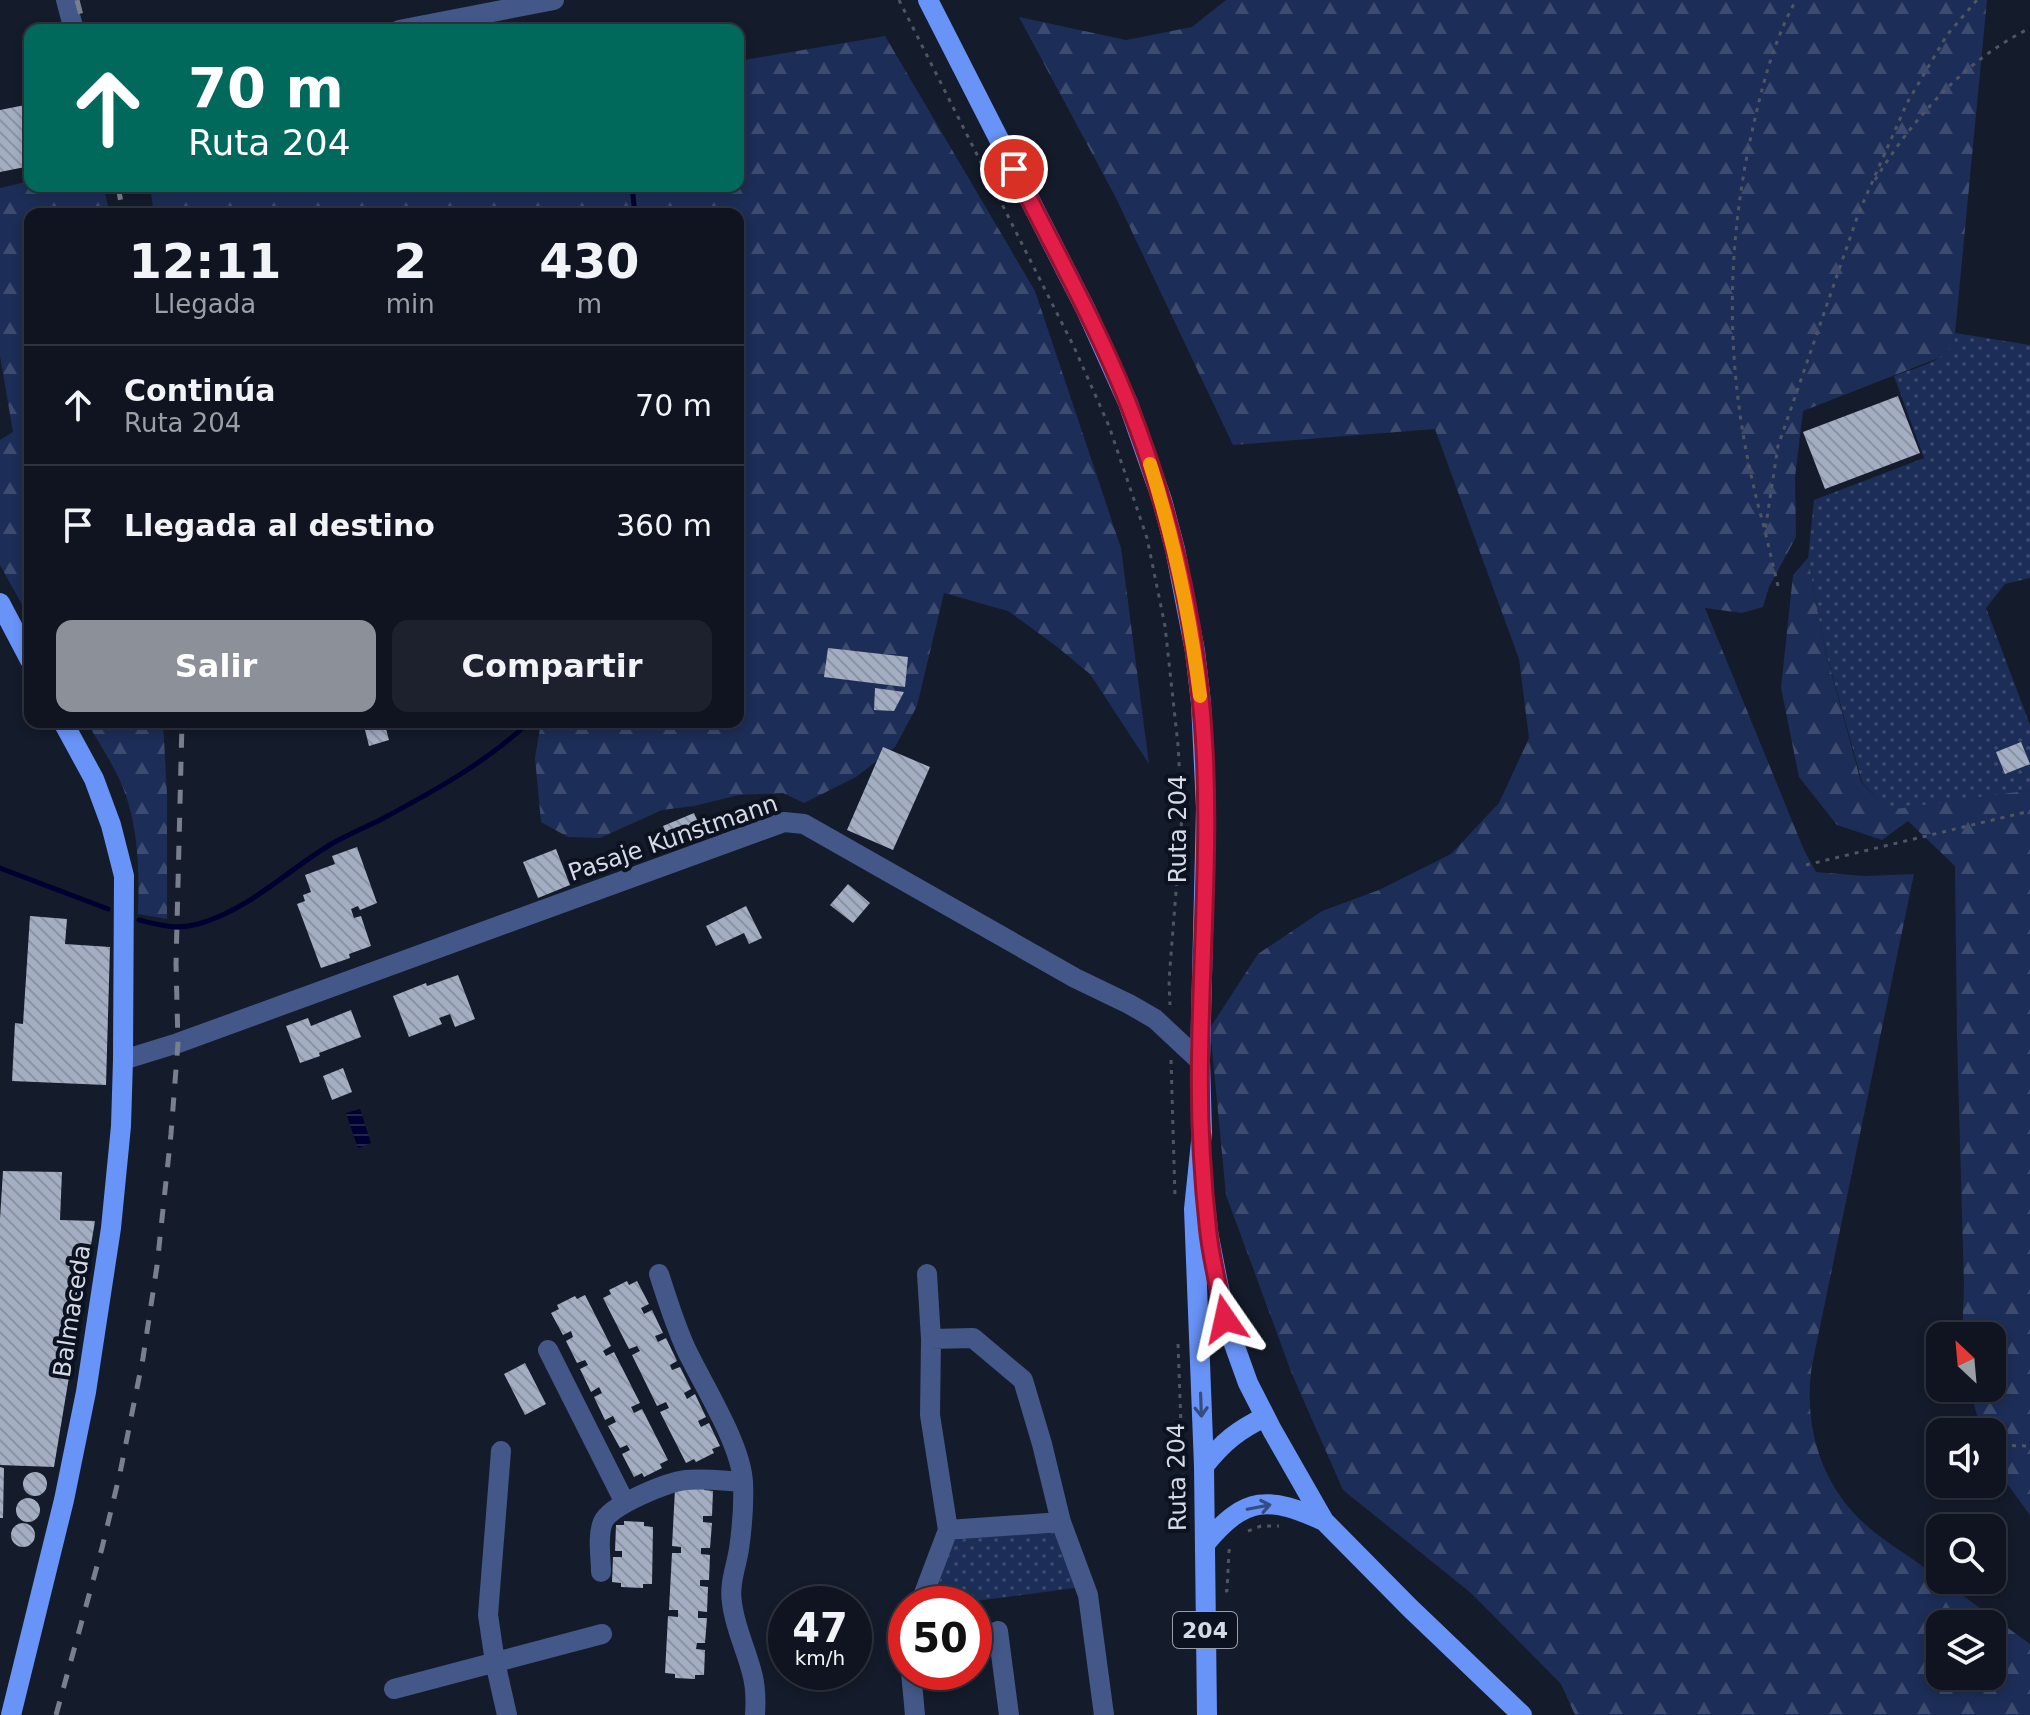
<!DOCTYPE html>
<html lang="es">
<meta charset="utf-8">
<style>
:root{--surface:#0f1420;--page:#1d212d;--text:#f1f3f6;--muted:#9b9ea5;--line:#2f333e;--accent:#8c9099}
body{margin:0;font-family:"DejaVu Sans",sans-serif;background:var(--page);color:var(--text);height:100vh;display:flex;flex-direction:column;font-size:30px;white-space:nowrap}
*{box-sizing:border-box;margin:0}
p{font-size:26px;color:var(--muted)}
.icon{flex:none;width:44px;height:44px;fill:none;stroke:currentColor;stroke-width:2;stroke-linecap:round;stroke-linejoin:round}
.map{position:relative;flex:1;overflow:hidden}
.sheet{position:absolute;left:24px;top:208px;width:720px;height:520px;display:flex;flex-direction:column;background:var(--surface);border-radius:16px;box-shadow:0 4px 12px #0003,0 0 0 2px var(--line)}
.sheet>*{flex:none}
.hud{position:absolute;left:24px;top:24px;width:720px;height:168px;border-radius:16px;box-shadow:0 4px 12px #0003,0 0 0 2px var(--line);background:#00695c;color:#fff;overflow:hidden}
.needle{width:52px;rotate:334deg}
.controls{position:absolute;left:1926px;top:1322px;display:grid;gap:16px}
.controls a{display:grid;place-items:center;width:80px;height:80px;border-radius:16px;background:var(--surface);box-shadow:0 4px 12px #0003,0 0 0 2px var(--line);font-size:40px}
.speed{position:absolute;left:768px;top:1586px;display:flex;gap:16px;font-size:40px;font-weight:700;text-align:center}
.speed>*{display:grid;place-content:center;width:104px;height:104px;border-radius:50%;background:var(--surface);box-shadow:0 4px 12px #0003,0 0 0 2px var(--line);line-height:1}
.speed small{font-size:20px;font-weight:400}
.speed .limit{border:12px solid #d22;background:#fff;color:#111}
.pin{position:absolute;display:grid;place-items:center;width:68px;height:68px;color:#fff;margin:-34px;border:4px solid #fff;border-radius:50%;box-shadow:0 2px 8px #0007}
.me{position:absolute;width:88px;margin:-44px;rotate:349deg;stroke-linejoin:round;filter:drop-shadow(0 0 6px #0008)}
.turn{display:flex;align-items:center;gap:28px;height:168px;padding:0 32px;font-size:36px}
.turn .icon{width:104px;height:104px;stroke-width:2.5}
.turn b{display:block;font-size:56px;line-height:68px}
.eta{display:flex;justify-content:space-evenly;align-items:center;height:136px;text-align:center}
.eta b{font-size:48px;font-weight:600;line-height:56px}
.button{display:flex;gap:16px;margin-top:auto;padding:16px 32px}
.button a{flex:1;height:92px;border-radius:16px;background:var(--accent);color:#fff;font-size:32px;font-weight:600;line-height:92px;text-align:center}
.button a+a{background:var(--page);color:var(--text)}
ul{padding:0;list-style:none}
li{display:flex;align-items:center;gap:24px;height:120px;padding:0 32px;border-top:2px solid var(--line)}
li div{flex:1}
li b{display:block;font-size:30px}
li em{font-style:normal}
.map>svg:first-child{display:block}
</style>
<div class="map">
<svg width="2030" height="1715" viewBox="0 0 2030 1715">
<defs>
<pattern id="grass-dots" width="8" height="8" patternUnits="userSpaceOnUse" patternTransform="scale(2)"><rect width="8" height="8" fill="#1c2d57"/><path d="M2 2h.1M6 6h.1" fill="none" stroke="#3c4b6f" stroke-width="1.8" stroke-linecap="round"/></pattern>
<pattern id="forest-firs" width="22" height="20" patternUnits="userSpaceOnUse" patternTransform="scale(2)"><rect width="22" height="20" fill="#1c2d57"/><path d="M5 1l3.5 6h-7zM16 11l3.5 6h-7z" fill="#3c4b6f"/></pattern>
<pattern id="water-rules" width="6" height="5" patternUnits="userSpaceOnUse" patternTransform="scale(2)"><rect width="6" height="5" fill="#000031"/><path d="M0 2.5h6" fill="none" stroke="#24254f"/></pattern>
<pattern id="building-back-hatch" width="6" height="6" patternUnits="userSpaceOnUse" patternTransform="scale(2)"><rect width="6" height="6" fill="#a4aec2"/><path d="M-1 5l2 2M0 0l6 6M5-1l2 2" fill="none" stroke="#8b93a3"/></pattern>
</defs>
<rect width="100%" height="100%" fill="#141b2a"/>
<path fill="url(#grass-dots)" d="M1955,333l75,12v233l-25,6 -19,24 44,117v65l-142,21 -26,-29 -39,-141 -15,-83 6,-58 110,-42 -30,-82c23,-9 58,-15 61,-43z
M1054,1531l21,57 -123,16h-21l24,-64z"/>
<path fill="url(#forest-firs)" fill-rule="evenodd" d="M1226,0h761l-33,344 -13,13 -138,54 -8,66 1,60 -27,50 -6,20 -21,6 -37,-5 99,242 12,22 48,4 50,-2 -102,491c-9,59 8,120 55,161 18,16 40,28 59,43 34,24 69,50 104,75v71h-455l-14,-31 -90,-91 -128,-103 -51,-116 -66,-179 -16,-167 48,-74 64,-43 57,-21 72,-36 48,-51 30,-65 -10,-79 -84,-230 -202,16 -117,-247 -97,-181 107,23 66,-13zM1940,1624h52v52h-52z
M885,36l150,255 86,257 28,216 -59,-90 -34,-28 -48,-35 -64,-18 -27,113 -22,41 -39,30 -52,26 -21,-10 -44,2 -45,11 -32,4 -62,28 -32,-1 -27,-15 -6,-64 6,-36h197v-508h-584l-4,-28h588v-125z
M30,181v5h73l7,28h-80v405l-30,-54v-125l13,-8 -13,-76v-168z
M1808,558l15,83 38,141 27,28 142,-20v725l-25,-34 -13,-24v-25h-10l-13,-44h23v-52h-30l2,-49 -7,-251 -2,-170 -47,-45 -26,19 -45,-15 -38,-48 -18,-89 12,-113z
M87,722h76l4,72v125l-29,-5c2,-42 0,-93 -17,-131 -9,-21 -23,-41 -34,-61z"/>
<path fill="url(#water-rules)" d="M360,1109l11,34 -13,5 -12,-35z"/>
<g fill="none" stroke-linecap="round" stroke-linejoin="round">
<path stroke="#000031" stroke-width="5" d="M632,186l3,28
M0,868l108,41
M139,920c21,5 37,10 59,4 53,-15 89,-54 135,-81 16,-9 33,-16 49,-24 52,-28 105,-57 147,-97"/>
</g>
<path fill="url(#building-back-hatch)" d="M30,104v62l-30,6v-62z
M1898,396l22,57 -95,36 -22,-57z
M828,648l80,9 -3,30 -81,-10z
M875,688l29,4 -10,19 -20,-1z
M385,725l4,15 -20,6 -4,-16z
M2021,742l9,22 -25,10 -9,-22z
M883,747l47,20 -37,83 -46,-20z
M694,813l10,23 -31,13 -10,-23z
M357,847l20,56 -17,7 -2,-4 -7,3 3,9 7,-2 10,30 -22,8 1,4 -29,10 -24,-64 8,-3 -2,-6 8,-3 -6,-17 30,-11 -3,-8z
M556,849l14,36 -32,13 -15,-36z
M848,884l22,19 -17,20 -23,-18z
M746,906l16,32 -13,6 -5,-11 -28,13 -10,-20z
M30,916l37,3 -2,25 45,3 -4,138 -94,-4 3,-58 8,1z
M458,975l17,44 -20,8 -5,-13 -11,4 3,6 -33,13 -16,-41 33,-13 1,3z
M351,1010l10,27 -42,16 1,3 -20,7 -14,-37 22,-8 3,8z
M343,1068l9,24 -20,8 -9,-24z
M3,1171l59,1 -2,48 35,1 -41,246 -54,-2v-246z
M627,1281l2,4 8,-4 12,23 -8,4 3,6 8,-4 11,23 -8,3 3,6 8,-4 11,23 -7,4 2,5 8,-3 11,22 -7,4 3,6 8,-5 11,23 -8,4 3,6 8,-4 11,23 -8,3 2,4 -18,9 -2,-3 -8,4 -26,-51 9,-4 -3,-6 -9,4 -25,-51 8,-4 -3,-5 -8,3 -26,-51 8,-4 -2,-4z
M585,1295l26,51 -8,5 3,5 8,-4 26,51 -9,4 3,6 8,-4 26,51 -8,4 2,4 -18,9 -2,-4 -8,4 -12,-23 8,-4 -3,-5 -7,3 -12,-22 8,-4 -3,-6 -8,4 -11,-23 8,-4 -3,-6 -8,5 -11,-23 8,-4 -3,-5 -8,3 -11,-22 7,-4 -2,-6 -8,4 -12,-22 8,-4 -2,-4 18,-9 2,3z
M525,1363l21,41 -21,11 -21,-41z
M0,1467l4,1 -1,50h-3z
M23 1484a12 12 0 1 1 24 0a12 12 0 1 1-24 0Z
M705,1486l-1,4 9,1 -1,25h-9v6l9,1 -2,25h-9v6l9,1 -1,25h-9v6l8,1 -1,25 -9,-1v7h9l-2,25h-8l-1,6 9,1 -1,25h-9v4l-20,-1v-4l-10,-1 3,-57 10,1v-7h-9l3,-57h9v-6l-9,-1 3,-57z
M16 1510a12 12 0 1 1 24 0a12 12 0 1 1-24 0Z
M624,1521l20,1v4l9,1 -1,57h-9v4l-22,-1v-4l-9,-1 1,-25h9v-6h-7l1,-26h8z
M11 1535a12 12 0 1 1 24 0a12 12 0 1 1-24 0Z"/>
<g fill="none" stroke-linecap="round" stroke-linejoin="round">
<path stroke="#4f5563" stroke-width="3" stroke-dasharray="4 6" stroke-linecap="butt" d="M899,0l175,347 35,79 38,112 18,88 13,119 4,71 -13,164 1,25
M1875,180c38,-62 89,-119 155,-152
M1764,527c-38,-136 -42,-262 -11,-400 10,-44 21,-87 43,-127
M1778,586l-13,-55 13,-85 81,-234 48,-109 40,-68 30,-35
M1806,865l224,-54
M1171,1060l4,137
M1178,1344l6,161
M1992,1445l38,1
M1248,1531l13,-5h18
M1225,1591h2l2,-40 2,-6"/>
<path stroke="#435888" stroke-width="20" d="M66,0l8,30
M399,30l155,-30
M123,1060l55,-17 606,-221 20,2 271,154 54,26 26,15 45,42
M659,1274c8,25 16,51 27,75 17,36 55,95 57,133 1,22 -1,46 -4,67 -3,19 -10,34 -7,54 3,25 14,46 20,70 4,14 4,27 3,42
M931,1339l42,-1 50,42 19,64 19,78 27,73 16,120
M548,1350l77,153
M501,1451l-13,164 7,47 12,53
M948,1530l113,-8
M601,1572c0,-15 -4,-36 2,-50 7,-17 65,-40 83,-42 19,-2 38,1 57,2
M920,1604l28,-74 -18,-115 1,-76 -4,-65
M998,1631l11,84
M911,1672l4,43
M394,1689l208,-55"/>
<path stroke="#6893f7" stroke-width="20" d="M928,0l158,310 42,93 34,97 13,49 20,102 6,52 5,105 -6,253 2,71 -8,77 10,257 3,249
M0,603l30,57
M1206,1212l2,20 17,87 23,64 24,47 52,91 86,87 112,107
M1204,1466c19,-24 34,-36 61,-49
M1205,1544c41,-49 63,-48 119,-23
M11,1715l53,-215 22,-108 25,-164 10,-102 2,-66 1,-184 -13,-51 -17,-46 -31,-57"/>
<path stroke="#797f8c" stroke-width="5" stroke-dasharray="14 14" stroke-linecap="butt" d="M77,0l8,30
M118,186l5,28
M56,1715l46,-167 18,-75 23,-115 14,-92 14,-132 7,-91 -2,-79 6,-242"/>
</g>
<defs><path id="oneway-shaft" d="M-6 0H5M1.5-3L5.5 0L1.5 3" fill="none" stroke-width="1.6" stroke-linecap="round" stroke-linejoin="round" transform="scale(2)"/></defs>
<g stroke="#354c81">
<use href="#oneway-shaft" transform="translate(1201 1405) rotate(88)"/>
<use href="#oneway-shaft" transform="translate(1259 1507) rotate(-11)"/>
</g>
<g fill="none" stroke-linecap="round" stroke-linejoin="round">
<g stroke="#92132f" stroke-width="20">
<path id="route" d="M1014,169c39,78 82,154 114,234 38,96 63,197 73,300 12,118 0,238 -1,357 -1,56 2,114 8,169 3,30 11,60 17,90"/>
</g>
<use href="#route" stroke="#e11d48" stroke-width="14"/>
<path stroke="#f59e0b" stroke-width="14" d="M1150,464c24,76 40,152 50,232"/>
</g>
<g text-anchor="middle" stroke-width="8" stroke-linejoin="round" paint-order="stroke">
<rect fill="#0c1220" stroke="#999eaa" stroke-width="2" x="1173" y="1612" width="64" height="36" rx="6"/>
<g font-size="22" font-weight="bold" fill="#d5dae5">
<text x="1205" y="1638">204</text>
</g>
<g font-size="24" fill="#d5dae5" stroke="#0c1220">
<text transform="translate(1178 829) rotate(-90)" y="8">Ruta 204</text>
<text transform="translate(673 838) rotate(-19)" y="8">Pasaje Kunstmann</text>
<text transform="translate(72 1311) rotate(-81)" y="8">Balmaceda</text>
<text transform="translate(1177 1477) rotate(-91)" y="8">Ruta 204</text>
</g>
</g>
</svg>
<div class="controls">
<a><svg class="needle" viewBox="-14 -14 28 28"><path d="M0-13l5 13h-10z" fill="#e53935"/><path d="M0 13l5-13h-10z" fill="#9b9ea5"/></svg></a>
<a><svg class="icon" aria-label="sound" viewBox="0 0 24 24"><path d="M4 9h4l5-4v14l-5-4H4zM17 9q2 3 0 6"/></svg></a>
<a><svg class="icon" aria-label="search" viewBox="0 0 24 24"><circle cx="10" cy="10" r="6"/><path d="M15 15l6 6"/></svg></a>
<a><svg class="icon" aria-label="layers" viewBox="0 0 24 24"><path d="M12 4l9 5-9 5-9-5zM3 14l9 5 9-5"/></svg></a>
</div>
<div class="speed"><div>47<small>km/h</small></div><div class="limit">50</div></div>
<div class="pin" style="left:1014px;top:169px;background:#d93025"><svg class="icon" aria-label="arrive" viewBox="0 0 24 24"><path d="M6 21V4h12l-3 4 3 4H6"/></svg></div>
<svg class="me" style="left:1225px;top:1319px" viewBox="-20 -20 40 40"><path d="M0-17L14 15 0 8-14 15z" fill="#e11d48" stroke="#fff" stroke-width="4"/></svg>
<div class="hud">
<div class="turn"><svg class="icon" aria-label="ahead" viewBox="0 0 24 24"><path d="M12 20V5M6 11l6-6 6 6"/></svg><div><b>70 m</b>Ruta 204</div></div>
</div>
<section class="sheet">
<div class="eta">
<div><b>12:11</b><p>Llegada</p></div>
<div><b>2</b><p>min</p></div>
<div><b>430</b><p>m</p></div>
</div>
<ul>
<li><svg class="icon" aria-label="ahead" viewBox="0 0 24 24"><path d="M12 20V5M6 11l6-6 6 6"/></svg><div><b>Continúa</b><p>Ruta 204</p></div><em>70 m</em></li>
<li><svg class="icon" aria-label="arrive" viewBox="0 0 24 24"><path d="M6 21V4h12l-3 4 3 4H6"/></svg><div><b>Llegada al destino</b></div><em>360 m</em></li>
</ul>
<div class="button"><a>Salir</a><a>Compartir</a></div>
</section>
</div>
